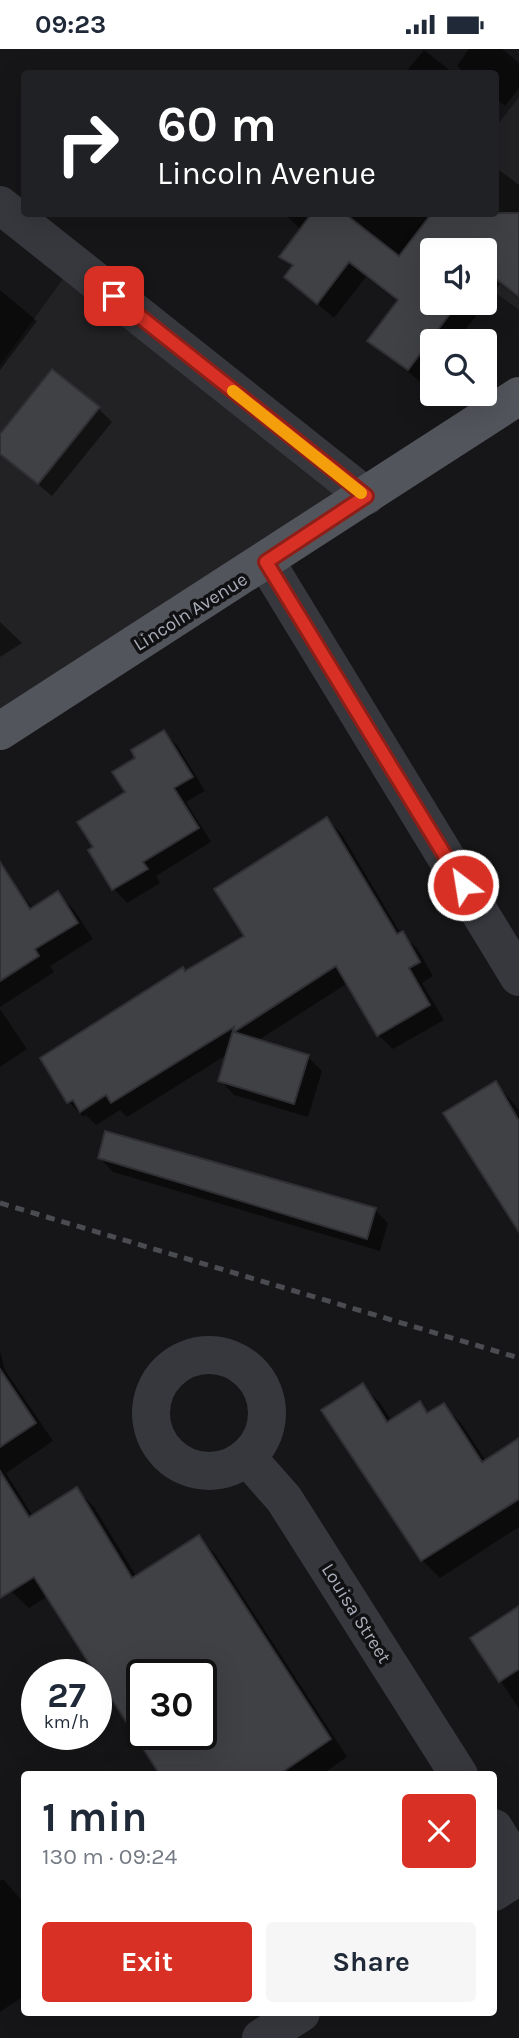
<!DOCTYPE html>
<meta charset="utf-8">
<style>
:root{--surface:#fff;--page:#f6f6f7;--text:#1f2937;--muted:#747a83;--accent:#d93025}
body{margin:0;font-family:Karla,sans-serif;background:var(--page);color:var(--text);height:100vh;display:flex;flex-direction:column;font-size:26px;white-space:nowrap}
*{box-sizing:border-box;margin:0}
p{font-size:23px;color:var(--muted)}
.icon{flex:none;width:38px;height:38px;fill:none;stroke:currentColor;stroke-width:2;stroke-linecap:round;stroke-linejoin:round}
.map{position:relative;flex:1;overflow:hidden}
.panel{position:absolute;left:21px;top:1722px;width:476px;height:245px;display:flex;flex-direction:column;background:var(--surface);border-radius:7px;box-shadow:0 7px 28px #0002}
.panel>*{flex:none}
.banner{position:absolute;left:21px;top:21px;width:478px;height:147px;border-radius:7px;box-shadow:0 7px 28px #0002;background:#202124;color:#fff;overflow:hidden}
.buttons{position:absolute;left:420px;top:189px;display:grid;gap:14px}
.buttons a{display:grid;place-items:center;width:77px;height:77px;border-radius:7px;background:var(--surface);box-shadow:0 7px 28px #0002;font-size:35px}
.speed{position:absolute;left:21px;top:1610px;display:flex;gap:14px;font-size:35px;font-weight:700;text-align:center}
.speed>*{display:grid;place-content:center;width:91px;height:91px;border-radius:50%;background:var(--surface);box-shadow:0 7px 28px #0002;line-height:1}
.speed small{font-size:18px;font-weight:400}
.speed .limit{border:4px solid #111;border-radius:10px;background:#fff;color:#111}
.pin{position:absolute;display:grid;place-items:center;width:60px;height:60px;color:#fff;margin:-30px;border-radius:14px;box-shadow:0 4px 10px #0006}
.me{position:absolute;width:77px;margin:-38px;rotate:329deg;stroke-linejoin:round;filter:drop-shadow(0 0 5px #0008)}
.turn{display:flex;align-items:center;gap:24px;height:147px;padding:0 21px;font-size:32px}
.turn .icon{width:91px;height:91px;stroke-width:2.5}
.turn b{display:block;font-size:49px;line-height:60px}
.round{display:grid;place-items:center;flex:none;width:74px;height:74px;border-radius:7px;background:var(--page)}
.summary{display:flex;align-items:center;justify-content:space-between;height:119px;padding:0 21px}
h1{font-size:42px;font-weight:700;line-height:52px}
.button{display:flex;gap:14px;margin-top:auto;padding:14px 21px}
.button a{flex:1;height:80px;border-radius:7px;background:var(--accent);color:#fff;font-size:28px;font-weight:700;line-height:80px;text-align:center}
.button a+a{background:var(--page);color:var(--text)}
.status{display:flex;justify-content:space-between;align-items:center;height:49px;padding:0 35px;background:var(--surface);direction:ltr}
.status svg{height:19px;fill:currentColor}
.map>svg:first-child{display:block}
</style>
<div class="status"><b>09:23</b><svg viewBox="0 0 49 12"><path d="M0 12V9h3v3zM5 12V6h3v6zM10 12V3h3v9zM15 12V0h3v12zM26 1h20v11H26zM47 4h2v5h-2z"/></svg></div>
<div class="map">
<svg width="519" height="1989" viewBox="0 0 519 1989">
<rect width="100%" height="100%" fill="#161618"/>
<path fill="#222225" d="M519,48v213l-34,-25v-35h-47l-23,-16 16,-20 64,-1v-85z
M74,215l292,232 -366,235v-366z"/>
<path fill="#0007" fill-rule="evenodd" d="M469,0h33l17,14v25l-14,18 -10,-8v-25h-30l-8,-7z
M424,1l23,18 5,5h-47z
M495,118l24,18v114l-19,-15 -43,57h-25v33l-8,11 -54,-45 28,-38 -32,-25 -32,41 -48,-41 7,-9 -12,-12 20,-26 -17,-17h211zM432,201h53v53h-53z
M0,241l37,31 -37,49z
M98,359l14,14 -60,74 -52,-43v-16z
M0,573l22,21 -22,14z
M164,683l13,13 28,46 -19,11 25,40 -55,34 4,7 -33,20 -13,-14 -24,-38 38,-58 10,-35z
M327,770l14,14 60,101 16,14 16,28 -11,7 22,37 -51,29 -15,-14 -30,-52 -91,58 51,16 14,14 -14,46 -74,-22 -14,-15 8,-26 -101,63 -7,-7 -24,15 -10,-10 -3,2 -14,-15 -27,-43 205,-123z
M10,832l24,28 24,-15 16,16 19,29 -43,27 4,6 -54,35v-120z
M0,960l27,40 -27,18z
M496,1034l23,27v119z
M100,1109l275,52 13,13 -8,28 -267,-79z
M0,1302l5,19 48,71 -47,32 27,43 44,-26 17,17 43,70 62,-40 17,18 131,202 -26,18h-158l-115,-179 -19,12 -18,-17 -11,-18zM142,1626h59v59h-59z
M363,1337l17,17 12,18 27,-18 11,11 13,-9 18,18 25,38 33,-20v86l-79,51 -18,-18z
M519,1559v101l-46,-70z
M3,1830l21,24v93l-24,16v-131z"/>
<path fill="#404145" stroke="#303034" stroke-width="2" fill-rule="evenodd" d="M312,164h32l55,43 33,-43h87v84l-34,-27v-20h-53v53h26l-50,67 -41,-29 31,-41 -49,-38 -32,42 -33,-27 9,-12 -14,-8z
M52,320l48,38 -62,77 -38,-30v-20z
M164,681l29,47 -19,11 25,40 -56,34 5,7 -36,21 -24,-40 5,-3 -16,-25 48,-30 -13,-20 23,-14 -4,-8z
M327,768l70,117 6,-3 17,31 -11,6 21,37 -53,31 -41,-70 -102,66 75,23 -15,49 -76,-23 16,-54 -123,76 -5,-8 -26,17 -7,-12 -6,3 -27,-45 143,-91 2,4 59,-35 -30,-47z
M0,813l30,47 28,-18 20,32 -43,26 4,7 -39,25z
M496,1032l23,40v111l-76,-119z
M105,1082l271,77 -9,31 -269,-81z
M0,1320l36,54 -36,24z
M363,1334l24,39 33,-21 7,12 17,-10 38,59 37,-24v61l-98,62 -100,-151z
M0,1422l29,46 48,-30 55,91 67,-43 132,204 -53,36h-118l-126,-198 -34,21zM142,1626h59v59h-59z
M519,1557v63l-20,13 -29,-44z"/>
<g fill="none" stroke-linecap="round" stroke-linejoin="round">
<path stroke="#37383d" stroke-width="38" d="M0,156l366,291
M266,513l253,415
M151 1364a58 58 0 1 1 116 0a58 58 0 1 1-116 0Z
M247,1408l37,42 175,276
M494,1779l25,40
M494,1843l25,-16
M261,1989l40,-25"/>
<path stroke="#53555c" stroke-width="38" d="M0,682l519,-335"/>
<path stroke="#4a4c52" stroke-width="5" stroke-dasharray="9 7" stroke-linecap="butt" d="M0,1154l519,155"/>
</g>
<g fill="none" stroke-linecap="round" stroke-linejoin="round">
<g stroke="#8d1f18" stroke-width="18">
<path id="route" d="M114,247l252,200 -100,66 197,323"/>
</g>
<use href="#route" stroke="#d93025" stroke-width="12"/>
<path stroke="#f59e0b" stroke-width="12" d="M233,342l128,102"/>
</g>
<g text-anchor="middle" stroke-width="7" stroke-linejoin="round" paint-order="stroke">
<g font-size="19" fill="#a8adb8" stroke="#111113">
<text transform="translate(190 562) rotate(-32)" y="7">Lincoln Avenue</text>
<text transform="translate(357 1564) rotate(58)" y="7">Louisa Street</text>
</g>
</g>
</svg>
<div class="buttons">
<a><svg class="icon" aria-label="sound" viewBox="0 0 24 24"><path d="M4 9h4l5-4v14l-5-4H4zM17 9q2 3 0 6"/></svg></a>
<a><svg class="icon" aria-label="search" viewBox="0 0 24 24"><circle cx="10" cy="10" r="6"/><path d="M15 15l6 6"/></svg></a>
</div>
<div class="speed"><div>27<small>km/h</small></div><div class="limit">30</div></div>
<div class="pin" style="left:114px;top:247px;background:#d93025"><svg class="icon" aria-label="arrive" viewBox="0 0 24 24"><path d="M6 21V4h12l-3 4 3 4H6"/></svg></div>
<svg class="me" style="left:463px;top:836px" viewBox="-20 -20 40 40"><circle r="17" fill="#d93025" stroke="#fff" stroke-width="3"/><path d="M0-11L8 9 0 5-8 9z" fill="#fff"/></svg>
<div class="banner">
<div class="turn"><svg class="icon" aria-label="right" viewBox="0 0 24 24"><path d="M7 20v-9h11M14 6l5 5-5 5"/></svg><div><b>60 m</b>Lincoln Avenue</div></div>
</div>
<section class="panel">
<div class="summary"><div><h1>1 min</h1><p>130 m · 09:24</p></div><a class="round" style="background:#d93025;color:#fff"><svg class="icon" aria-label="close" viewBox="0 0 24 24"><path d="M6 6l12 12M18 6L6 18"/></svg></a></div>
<div class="button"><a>Exit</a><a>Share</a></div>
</section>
</div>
